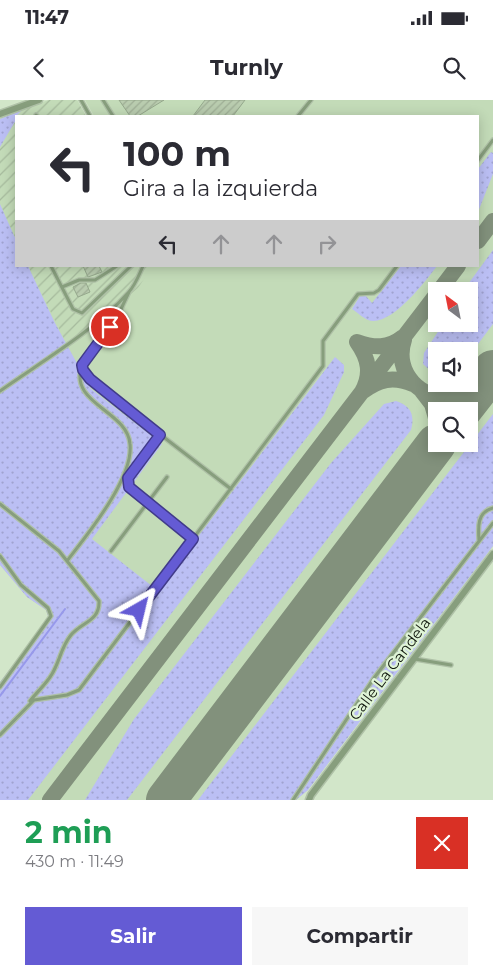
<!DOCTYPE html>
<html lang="es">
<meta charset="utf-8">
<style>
:root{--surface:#fff;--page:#f7f7f7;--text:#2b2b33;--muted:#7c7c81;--accent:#645bd4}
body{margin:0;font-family:Montserrat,sans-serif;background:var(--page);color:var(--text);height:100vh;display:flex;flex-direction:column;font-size:19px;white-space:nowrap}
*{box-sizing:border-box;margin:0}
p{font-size:16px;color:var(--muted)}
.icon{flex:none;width:28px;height:28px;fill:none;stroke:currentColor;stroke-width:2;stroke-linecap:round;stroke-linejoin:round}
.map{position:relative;height:700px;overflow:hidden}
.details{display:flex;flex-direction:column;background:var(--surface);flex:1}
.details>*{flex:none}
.guide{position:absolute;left:15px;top:15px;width:464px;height:152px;border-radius:0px;box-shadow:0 2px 12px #0003;background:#fff;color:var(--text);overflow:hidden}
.needle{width:32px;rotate:328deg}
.controls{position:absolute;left:428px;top:182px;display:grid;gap:10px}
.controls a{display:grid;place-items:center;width:50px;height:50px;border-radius:0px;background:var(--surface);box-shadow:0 2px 12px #0003;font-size:25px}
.pin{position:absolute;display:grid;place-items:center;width:42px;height:42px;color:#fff;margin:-21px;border:2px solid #fff;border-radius:50%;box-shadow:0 1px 5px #0007}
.me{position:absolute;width:55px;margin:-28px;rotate:37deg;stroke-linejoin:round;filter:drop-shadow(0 0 4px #0008)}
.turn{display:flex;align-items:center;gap:18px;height:105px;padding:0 25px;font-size:22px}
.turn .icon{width:65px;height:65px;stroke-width:2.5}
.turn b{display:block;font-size:35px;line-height:42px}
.lanes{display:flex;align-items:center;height:48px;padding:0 25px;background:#0003;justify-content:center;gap:25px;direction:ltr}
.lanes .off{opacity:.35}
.round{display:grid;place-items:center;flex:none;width:52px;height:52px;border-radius:0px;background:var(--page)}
.head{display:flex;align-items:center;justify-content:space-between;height:85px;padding:0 25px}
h1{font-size:30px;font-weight:700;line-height:38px;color:#1e9e55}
.cta{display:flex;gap:10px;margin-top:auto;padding:10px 25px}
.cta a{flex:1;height:58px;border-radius:0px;background:var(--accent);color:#fff;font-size:20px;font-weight:700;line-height:58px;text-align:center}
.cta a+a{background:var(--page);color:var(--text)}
.status{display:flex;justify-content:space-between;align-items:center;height:35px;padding:0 25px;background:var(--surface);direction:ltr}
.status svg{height:14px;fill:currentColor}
header{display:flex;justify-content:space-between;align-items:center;height:65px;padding:0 25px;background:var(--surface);font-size:22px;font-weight:700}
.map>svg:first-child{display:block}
</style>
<div class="status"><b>11:47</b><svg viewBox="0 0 49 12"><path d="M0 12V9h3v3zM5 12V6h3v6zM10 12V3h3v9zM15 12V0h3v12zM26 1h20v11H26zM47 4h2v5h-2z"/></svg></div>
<header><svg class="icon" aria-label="back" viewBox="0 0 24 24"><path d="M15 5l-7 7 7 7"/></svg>Turnly<svg class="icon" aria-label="search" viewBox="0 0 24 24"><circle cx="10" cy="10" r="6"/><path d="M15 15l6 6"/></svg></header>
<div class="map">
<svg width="493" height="700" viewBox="0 0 493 700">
<defs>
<pattern id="industrial-furrows" width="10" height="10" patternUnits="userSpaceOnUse" patternTransform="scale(1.25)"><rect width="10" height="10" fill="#c3dbb8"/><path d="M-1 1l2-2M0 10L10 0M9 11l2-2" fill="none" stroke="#a6bb9d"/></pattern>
<pattern id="green-dots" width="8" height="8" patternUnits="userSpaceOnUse" patternTransform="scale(1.25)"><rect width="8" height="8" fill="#bbbff4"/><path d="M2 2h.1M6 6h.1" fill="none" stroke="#a0a3d0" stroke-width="1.8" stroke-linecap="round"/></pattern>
<pattern id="building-hatch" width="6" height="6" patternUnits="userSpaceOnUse" patternTransform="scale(1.25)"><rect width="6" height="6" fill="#b9ccaf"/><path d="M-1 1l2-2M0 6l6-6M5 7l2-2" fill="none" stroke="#9eae95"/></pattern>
</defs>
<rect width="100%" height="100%" fill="#d2e6c9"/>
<path fill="#c3dbb8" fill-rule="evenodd" d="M49,0h28l9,16h-70v150h462v-150h-384l-9,-16h408v446l-185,244 -12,10h-296v-118l49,-63 -3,-9 -19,-13 -27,-32v-446zM436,191h33v33h-33zM436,251h33v33h-33zM436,311h33v33h-33z"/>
<path fill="url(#industrial-furrows)" d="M49,0h28l9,16h-67l3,-6z
M16,20v120l-16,-36v-57z
M28,166h125l-15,22 -70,59z"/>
<path fill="url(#green-dots)" d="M22,10l-6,6v4l-16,27v-28z
M491,52l2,1v21l-15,38v-43z
M0,104l16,36v26h12l27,57 36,66 71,55 -70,95 65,51 178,-233 9,8v7l-20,43 -296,385h-28v-118l49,-63 -3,-9 -19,-13 -27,-32z
M493,150v74l-24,32v-5h-33v25l-13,-12 1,-11 19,-29h26v-33h-6z
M401,166h36c-12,16 -47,62 -69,54 -5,-2 -11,-8 -16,-11l8,-13 5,-1 7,8z
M396,301c15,5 19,14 15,29l-284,370h-42l49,-81 197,-256 53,-59z
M493,314v132l-185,244 -12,10h-98z"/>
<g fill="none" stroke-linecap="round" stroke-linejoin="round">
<path stroke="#9799eb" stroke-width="2" d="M0,596l65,-87"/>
<path stroke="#82917c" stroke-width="16" d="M478,141l15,-20
M439,191l19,-25
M403,237c-15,12 -29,11 -46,5 12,17 15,32 5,50 17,-13 31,-16 51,-8
M404,240c-11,32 17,62 51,57 8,-1 17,-6 25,-10
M422,291l10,13 4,14
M434,346l2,-13
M50,700l386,-505"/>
<path stroke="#82917c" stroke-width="40" d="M461,311l32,-41
M166,700l270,-356"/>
</g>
<path fill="url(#building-hatch)" stroke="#95a88c" d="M119,0h45l-26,16h-8z
M205,0h40l-12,16h-40z
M83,166h16l3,6 -14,5z
M81,183h5l4,9 -12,5 -5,-10z"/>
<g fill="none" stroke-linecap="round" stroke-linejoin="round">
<g stroke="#afc1a7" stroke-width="5.5">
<path id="lane" d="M81,0l9,16
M103,0l10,16
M36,15l1,1
M298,16l13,-16
M478,60l15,-20
M51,166l22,43 9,4 49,-47
M62,187l17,-7h16l22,-14
M83,265l3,10 14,13 131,101
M0,291c41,-29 94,-60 128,-98 7,-7 11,-18 15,-27
M160,335l-32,43 1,9 64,52
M0,404l59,47 40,50c1,20 -17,21 -28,34 -10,12 -11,26 -19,39 -5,9 -15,18 -22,27
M479,441c-1,-14 -2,-29 14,-33
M111,451l56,-74
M0,456l21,29 27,23 3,8 -51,71
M67,461c20,-26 67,-83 63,-117 -3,-34 -62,-40 -48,-79l38,-54 9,-19
M415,559l36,6
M0,635l34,-35 33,-5 12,-5 244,-324v-25l35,-47 16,-1 5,-3 18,-24
M293,700l81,-122 119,-155"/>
</g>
<g stroke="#afc1a7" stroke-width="9">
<path id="street" d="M0,14l39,-14
M309,700l2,-5 182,-241"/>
</g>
<use href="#lane" stroke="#879e7d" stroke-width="3"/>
<use href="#street" stroke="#879e7d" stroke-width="6"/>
</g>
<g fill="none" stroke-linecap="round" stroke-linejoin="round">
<g stroke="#413b8a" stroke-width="12">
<path id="route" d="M110,227l-28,38 1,5 7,9 70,56 -32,43 1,9 64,52 -54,71"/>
</g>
<use href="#route" stroke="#645bd4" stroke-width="9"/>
</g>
<g text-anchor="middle" stroke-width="4.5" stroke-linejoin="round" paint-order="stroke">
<g font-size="15" fill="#10170d" stroke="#dff4d6">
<text transform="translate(390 569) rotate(-53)" y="5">Calle La Candela</text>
</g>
</g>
</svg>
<div class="controls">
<a><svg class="needle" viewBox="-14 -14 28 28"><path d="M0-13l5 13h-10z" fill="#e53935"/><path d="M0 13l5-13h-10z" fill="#7c7c81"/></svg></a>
<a><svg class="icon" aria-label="sound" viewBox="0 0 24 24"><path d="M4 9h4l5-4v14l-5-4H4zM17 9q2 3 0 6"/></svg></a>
<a><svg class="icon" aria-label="search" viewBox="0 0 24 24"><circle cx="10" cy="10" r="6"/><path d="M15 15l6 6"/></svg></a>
</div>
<div class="pin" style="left:110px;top:227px;background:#d93025"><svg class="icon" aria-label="arrive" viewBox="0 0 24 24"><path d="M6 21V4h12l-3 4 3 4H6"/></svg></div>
<svg class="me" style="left:139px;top:510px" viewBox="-20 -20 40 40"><path d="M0-17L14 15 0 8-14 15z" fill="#645bd4" stroke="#fff" stroke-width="4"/></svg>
<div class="guide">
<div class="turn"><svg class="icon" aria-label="left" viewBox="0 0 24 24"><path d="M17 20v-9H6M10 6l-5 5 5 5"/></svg><div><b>100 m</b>Gira a la izquierda</div></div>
<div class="lanes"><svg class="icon" aria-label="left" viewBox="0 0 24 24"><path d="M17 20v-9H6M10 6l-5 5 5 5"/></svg><svg class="icon off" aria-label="ahead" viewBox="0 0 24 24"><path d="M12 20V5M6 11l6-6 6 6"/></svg><svg class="icon off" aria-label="ahead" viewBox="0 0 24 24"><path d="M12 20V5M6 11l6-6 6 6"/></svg><svg class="icon off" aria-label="right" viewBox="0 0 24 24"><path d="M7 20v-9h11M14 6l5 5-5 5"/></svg></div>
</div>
</div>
<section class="details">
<div class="head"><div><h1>2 min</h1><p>430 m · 11:49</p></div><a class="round" style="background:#d93025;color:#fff"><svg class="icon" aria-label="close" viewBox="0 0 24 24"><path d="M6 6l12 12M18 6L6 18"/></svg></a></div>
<div class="cta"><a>Salir</a><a>Compartir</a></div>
</section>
